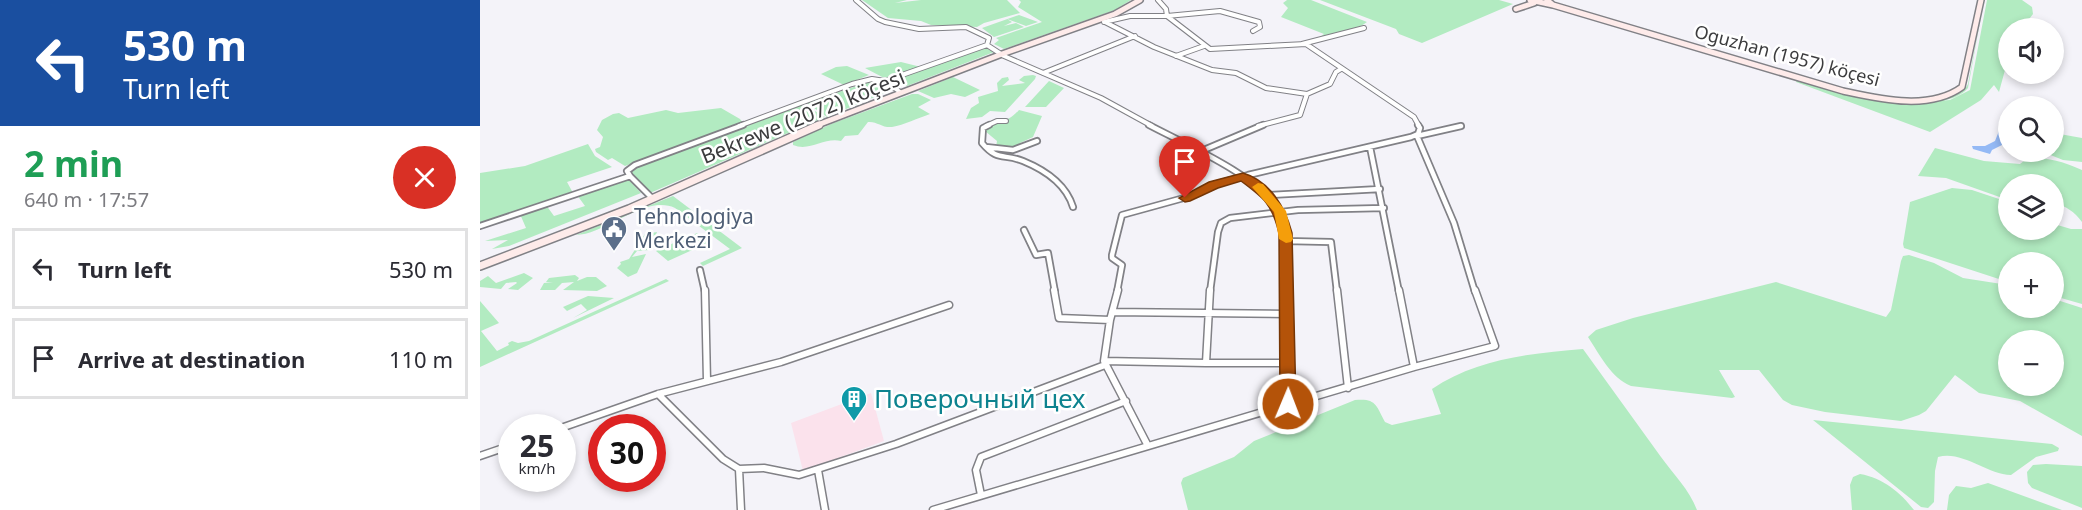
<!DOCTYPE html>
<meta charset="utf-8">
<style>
:root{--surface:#fff;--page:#f2f2f3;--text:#2b2b33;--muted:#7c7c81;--line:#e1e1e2}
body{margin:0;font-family:"Noto Sans",sans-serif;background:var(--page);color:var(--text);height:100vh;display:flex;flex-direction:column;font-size:22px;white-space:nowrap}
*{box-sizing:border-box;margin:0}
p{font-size:20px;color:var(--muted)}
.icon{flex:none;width:33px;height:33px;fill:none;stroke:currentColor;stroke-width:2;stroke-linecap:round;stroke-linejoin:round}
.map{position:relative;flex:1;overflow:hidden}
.sheet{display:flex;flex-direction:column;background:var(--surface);width:480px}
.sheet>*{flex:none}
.banner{background:#1a4fa0;color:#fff;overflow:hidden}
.buttons{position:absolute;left:1518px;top:18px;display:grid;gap:12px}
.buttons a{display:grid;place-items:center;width:66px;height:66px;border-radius:50%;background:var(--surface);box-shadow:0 3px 9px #0003;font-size:30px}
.speed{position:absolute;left:18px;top:414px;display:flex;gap:12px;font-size:30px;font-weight:700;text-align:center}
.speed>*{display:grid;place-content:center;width:78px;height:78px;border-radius:50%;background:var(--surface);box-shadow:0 3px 9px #0003;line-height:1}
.speed small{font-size:15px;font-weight:400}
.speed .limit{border:9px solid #d22;background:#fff;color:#111}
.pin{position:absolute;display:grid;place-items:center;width:51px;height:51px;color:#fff;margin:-62px -26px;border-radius:50% 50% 50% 0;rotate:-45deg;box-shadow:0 0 6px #0007}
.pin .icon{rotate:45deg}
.me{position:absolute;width:66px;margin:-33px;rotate:1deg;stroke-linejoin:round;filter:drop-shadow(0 0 4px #0008)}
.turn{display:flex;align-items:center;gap:21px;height:126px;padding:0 24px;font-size:27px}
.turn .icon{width:78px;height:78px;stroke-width:2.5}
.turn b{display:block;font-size:42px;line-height:51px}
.round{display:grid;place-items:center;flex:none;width:63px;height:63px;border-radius:32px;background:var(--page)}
.summary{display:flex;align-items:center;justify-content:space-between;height:102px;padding:0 24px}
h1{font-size:36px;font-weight:700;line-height:45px;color:#1e9e55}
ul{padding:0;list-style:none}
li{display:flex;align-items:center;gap:18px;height:81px;margin:0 12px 9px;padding:0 12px;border:3px solid var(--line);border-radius:0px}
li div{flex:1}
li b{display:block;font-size:22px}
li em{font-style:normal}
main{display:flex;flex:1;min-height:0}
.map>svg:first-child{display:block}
</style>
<main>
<section class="sheet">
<div class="banner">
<div class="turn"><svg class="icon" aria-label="left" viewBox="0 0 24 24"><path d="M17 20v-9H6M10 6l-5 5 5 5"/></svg><div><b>530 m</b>Turn left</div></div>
</div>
<div class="summary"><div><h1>2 min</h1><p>640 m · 17:57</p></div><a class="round" style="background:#d93025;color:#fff"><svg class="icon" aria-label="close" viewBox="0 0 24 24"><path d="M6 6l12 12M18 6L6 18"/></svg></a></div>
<ul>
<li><svg class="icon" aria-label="left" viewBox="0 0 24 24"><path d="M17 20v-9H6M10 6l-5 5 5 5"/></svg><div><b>Turn left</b></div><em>530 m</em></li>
<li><svg class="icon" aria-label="arrive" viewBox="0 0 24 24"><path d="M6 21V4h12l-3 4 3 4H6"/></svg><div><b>Arrive at destination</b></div><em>110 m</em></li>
</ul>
</section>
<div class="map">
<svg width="1602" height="510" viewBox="0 0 1602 510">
<rect width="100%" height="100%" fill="#f4f3f9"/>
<path fill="#fbe2ec" d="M391,393l13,48 -81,30 -12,-48z"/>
<path fill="#b2ebc1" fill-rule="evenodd" d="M382,0h45l-12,3 26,-3h86l13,13 -36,10 -7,4 -46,-2 -10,-4 -33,-3z
M539,0h112l-16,10 -111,39 -10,-5 5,-4 -3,-2 46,-16 -24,-15 3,-5z
M807,0h24l56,22 -9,6 -38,9 4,-3 -43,-17 7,-9 -5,-5z
M840,0h179l14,4 -91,39 -23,-9 -3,-5z
M1504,0l-16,88c-13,15 -38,14 -56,15l38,-3 20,-10 17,-90h35l10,7 1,7 -10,13 -15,1v31l-9,33 -5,-7 -13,15 -51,32 -134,-50 1,-2c20,5 39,11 59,15 23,5 102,13 112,-11z
M539,15l19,7 -12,4 -19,-7 5,3 -8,4 12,-3 8,4 -30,10 -12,-9z
M505,47l9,5 -87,34 -11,-1 -7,-4z
M421,62l20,5 -35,12 -21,-11z
M367,66l22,9 -25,10 -23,-11 15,-7z
M553,75l3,1 -1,3 -30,33 -15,-1 -8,6 -16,2 5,-11 8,-5 -1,-6 20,-6 -1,-8 5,-5 6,-1 1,3 -7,6 23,-3 -6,-3 5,-4z
M473,77l27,13 -15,7 -14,-3 -17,4 -16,-7z
M394,80l11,4 6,6 -64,27 -20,-14z
M569,81l15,7 -18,19h-21z
M432,94h6l13,6 -13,7 12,7c-12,4 -26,11 -38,13 -10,1 -15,-6 -24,-5l-10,13 -13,1 -4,5c-17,-4 -31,11 -48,4v-3l38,-18z
M323,104l22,13 -175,76 -20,-20v-3l12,-7z
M241,108l19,11 3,4 -118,43 -13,-8 -4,2 -12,-8 -1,-3 5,-2 3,-10 -6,-7 5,-10 11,-6 6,-1 9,5 38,-8 12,3z
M539,110l23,6 -9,21 -13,6 -5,5 -19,-1 1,-6 -12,-10c11,-11 21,-6 34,-21z
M1574,133l28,5v24l-19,-2 -20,-8h11z
M108,144l7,12 17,11 -45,15 6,11 -93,31v-51l45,-7z
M1455,148l49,13 36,3c14,-13 47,-1 62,6v52c-8,-11 -15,-15 -28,-19v-19h-46v16l-62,-22 -28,-2z
M147,178l14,15 -132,53 -17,3 16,-9 -23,1 41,-13 -6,-14 26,-9 8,11 31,-10 -8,-11z
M1472,188l20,2 33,11 3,3v26h46v-6l17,5h11v75l-28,-8v-34h-46v20l-104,-34 -1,-4 7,-42z
M193,196l69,52 -39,18 -3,-3 30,-14 -55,-41c-30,-14 -70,27 -99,27z
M177,232l-3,7 -5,1 4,2 -4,8 -12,1 -5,6 14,-3 -9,19 -9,4 -11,-9 4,-4 -1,-2 9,-3 16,-25z
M217,233l13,9 -42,19 -12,-10 33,-15 12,8 -10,-8z
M1429,255l25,8 29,15 45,7v23h46v-9l28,9v128l-62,-35 -41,-8 -24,-18 -29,36 -7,4 -18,6 -76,-9 -33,-7 -9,-5 -24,-30h-40l16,27 -3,1 -101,-12c-20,-8 -31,-31 -43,-49l8,-7 37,-12 143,-36 110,35 5,-7 10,-49 2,-5zM1574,340v46h-46v-46z
M44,273l9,5 -15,12 -10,-1 9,-6 -1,-1 -10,1 -5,6 -21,-2v-6l8,-5 8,7z
M95,275l4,3 -2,3 10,-4h9l11,9 -10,5 -34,-1 11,-8 -12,1 -7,7h-15l4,-7 9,-1h-7l3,-4z
M186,279l3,2 -189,86v-66l19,22 -18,8 16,20 12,-6 -1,-2 4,-2 6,2 11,-2z
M108,296l26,2 -41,20 14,-8 -6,-6 -14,7 -4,-4z
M1103,349c26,36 52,72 78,108 13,18 28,32 36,53h-509l-7,-27 2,-5 51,-21 20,-16 101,-41c21,-2 21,5 30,22l7,3 49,-11 -9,-25c44,-30 100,-36 151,-40z
M1333,420l239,24 7,4 -1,3 -22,6 -25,18c-25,-1 -49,-25 -73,-18l-3,14 -1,31 -6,6 -7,-1z
M1566,464l36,2v42l-50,-20 -4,-5 -1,-11 6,-7z
M1380,474c23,4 40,18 54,36h-62l-2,-25 3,-8z
M1508,483l74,27h-115l2,-15 7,-9 15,2z"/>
<path fill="#94b9f5" d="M1528,108v22l-6,15 -10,5 -2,4 -17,-5 -1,-3h13l10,-5z"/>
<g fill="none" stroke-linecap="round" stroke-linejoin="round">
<g stroke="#818186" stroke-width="6">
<path id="minor-far2" d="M376,0l22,19 7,3 34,7 47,-2 23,11 -2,7
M678,0l8,9 1,7 53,-5 39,11 1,5 -7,4
M624,22l26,-6h37l43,33 96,-5 108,73 5,9
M625,22l49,25 58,23 24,3 30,15 41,6
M822,44l62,-16
M507,45l17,11 97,42 51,28
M696,56l28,-10
M563,73l92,-37
M405,81l15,11
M259,126l113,-42 20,-5 13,2 102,-36
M506,126l11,-5h9
M778,126l42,-11 7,-21 23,-10 6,-12 5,-3"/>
</g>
<g stroke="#818186" stroke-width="8">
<path id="minor-far1" d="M509,125l-6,3 -1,15c16,19 21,10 41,18 22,9 43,23 50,46
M669,125c34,18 113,53 130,85 13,23 7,57 8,82
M981,126l-44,10 37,87 21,69
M506,147l27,3 24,-9
M890,147l29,145
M719,152l64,-27
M150,176l21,21
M788,195l112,-6
M0,226l150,-50 -3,-5 8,-6 108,-40
M544,230l12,25 12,-2 7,39
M806,241l45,1 6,50
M220,270l5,22
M637,292l5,-27 -10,-7v-3l10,-40 69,-19 22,-11 35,-10 163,-38 7,-3 2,-6 -2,-3
M730,292l8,-60 3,-9 9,-5 68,-8 86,-2"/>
</g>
<g stroke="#818186" stroke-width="9">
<path id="minor" d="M225,290l2,91
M574,290l5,28 51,2
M638,290l-8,30 -6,41 44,85
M730,290l-4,73h83
M807,290l1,114
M857,290l11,98
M919,290l15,77
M632,312l176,2
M624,361l102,2
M178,394l65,65 16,10 25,-1 35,7 97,-31 209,-79
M81,428l97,-34 123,-32 168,-57
M0,456l32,-11
M259,469l2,41
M338,470l7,40
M501,495l-5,-25 5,-13 145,-56
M453,510l481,-143 81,-21 -20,-56"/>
</g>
<g stroke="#818186" stroke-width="8">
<path id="secondary-far1" d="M1050,0l23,5 -6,-5
M1073,5l290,86c37,8 86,20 119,-4l19,-87
M1036,9l18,-6
M335,126l187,-72 113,-40 25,-14"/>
</g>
<g stroke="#818186" stroke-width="10">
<path id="secondary" d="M0,266l149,-57 190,-84"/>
</g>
<use href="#minor-far2" stroke="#fff" stroke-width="4"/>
<use href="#minor-far1" stroke="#fff" stroke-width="4.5"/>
<use href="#minor" stroke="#fff" stroke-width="6"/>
<use href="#secondary-far1" stroke="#feebea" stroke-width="5"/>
<use href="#secondary" stroke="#feebea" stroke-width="7"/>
</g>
<path fill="#b45309" stroke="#753606" stroke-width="1.5" d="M763,173c27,8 42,34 49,60l4,171 -2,5h-12l-2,-5 -1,-171c-7,-29 -15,-35 -38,-52l-23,7 -28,13 -5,1 -6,-4 30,-16z"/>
<path fill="#f59e0b" d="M778,183l5,1 23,27 7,28 -2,3 -5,1 -7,-4 -5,-27 -22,-25z"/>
<defs>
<g id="civic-pin" transform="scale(1.35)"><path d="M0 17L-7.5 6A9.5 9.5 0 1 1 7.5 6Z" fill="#5c6f8a" stroke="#fff"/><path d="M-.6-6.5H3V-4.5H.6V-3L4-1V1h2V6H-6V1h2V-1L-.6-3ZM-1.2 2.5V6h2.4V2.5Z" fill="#fff"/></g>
<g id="building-pin" transform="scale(1.35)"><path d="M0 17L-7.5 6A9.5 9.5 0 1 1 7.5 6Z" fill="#0f9aa8" stroke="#fff"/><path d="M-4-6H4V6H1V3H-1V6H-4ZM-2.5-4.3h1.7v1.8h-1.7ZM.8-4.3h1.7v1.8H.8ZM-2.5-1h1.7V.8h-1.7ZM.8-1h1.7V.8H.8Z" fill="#fff"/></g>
</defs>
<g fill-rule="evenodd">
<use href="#civic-pin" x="134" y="229"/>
<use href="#building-pin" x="374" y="399"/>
</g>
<g text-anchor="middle" stroke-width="5" stroke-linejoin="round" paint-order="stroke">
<g font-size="18" fill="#3c3c3e" stroke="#fff">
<text transform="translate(1307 56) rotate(15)" y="6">Oguzhan (1957) köçesi</text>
</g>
<g font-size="21" fill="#3c3c3e" stroke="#fff">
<text transform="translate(323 117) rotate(-22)" y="7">Bekrewe (2072) köçesi</text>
</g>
<g font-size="21" fill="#4e5e75" stroke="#fff" text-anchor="start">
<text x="154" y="224">Tehnologiya<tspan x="154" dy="24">Merkezi</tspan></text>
</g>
<g font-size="26" fill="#0d838f" stroke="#fff" text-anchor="start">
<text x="394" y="408">Поверочный цех</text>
</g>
</g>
</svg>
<div class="buttons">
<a><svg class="icon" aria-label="sound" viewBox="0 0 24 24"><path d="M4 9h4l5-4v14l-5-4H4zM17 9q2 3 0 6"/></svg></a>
<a><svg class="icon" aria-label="search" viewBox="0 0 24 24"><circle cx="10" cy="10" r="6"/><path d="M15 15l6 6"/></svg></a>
<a><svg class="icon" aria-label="layers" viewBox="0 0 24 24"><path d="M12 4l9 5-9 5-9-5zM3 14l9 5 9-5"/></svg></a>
<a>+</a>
<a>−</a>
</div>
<div class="speed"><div>25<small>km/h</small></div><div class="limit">30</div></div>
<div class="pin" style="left:705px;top:198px;background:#d93025"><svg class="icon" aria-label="arrive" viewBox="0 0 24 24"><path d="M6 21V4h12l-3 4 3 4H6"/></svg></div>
<svg class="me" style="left:808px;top:404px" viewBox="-20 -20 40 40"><circle r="17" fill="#b45309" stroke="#fff" stroke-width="3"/><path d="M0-11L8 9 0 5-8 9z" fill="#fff"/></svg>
</div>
</main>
